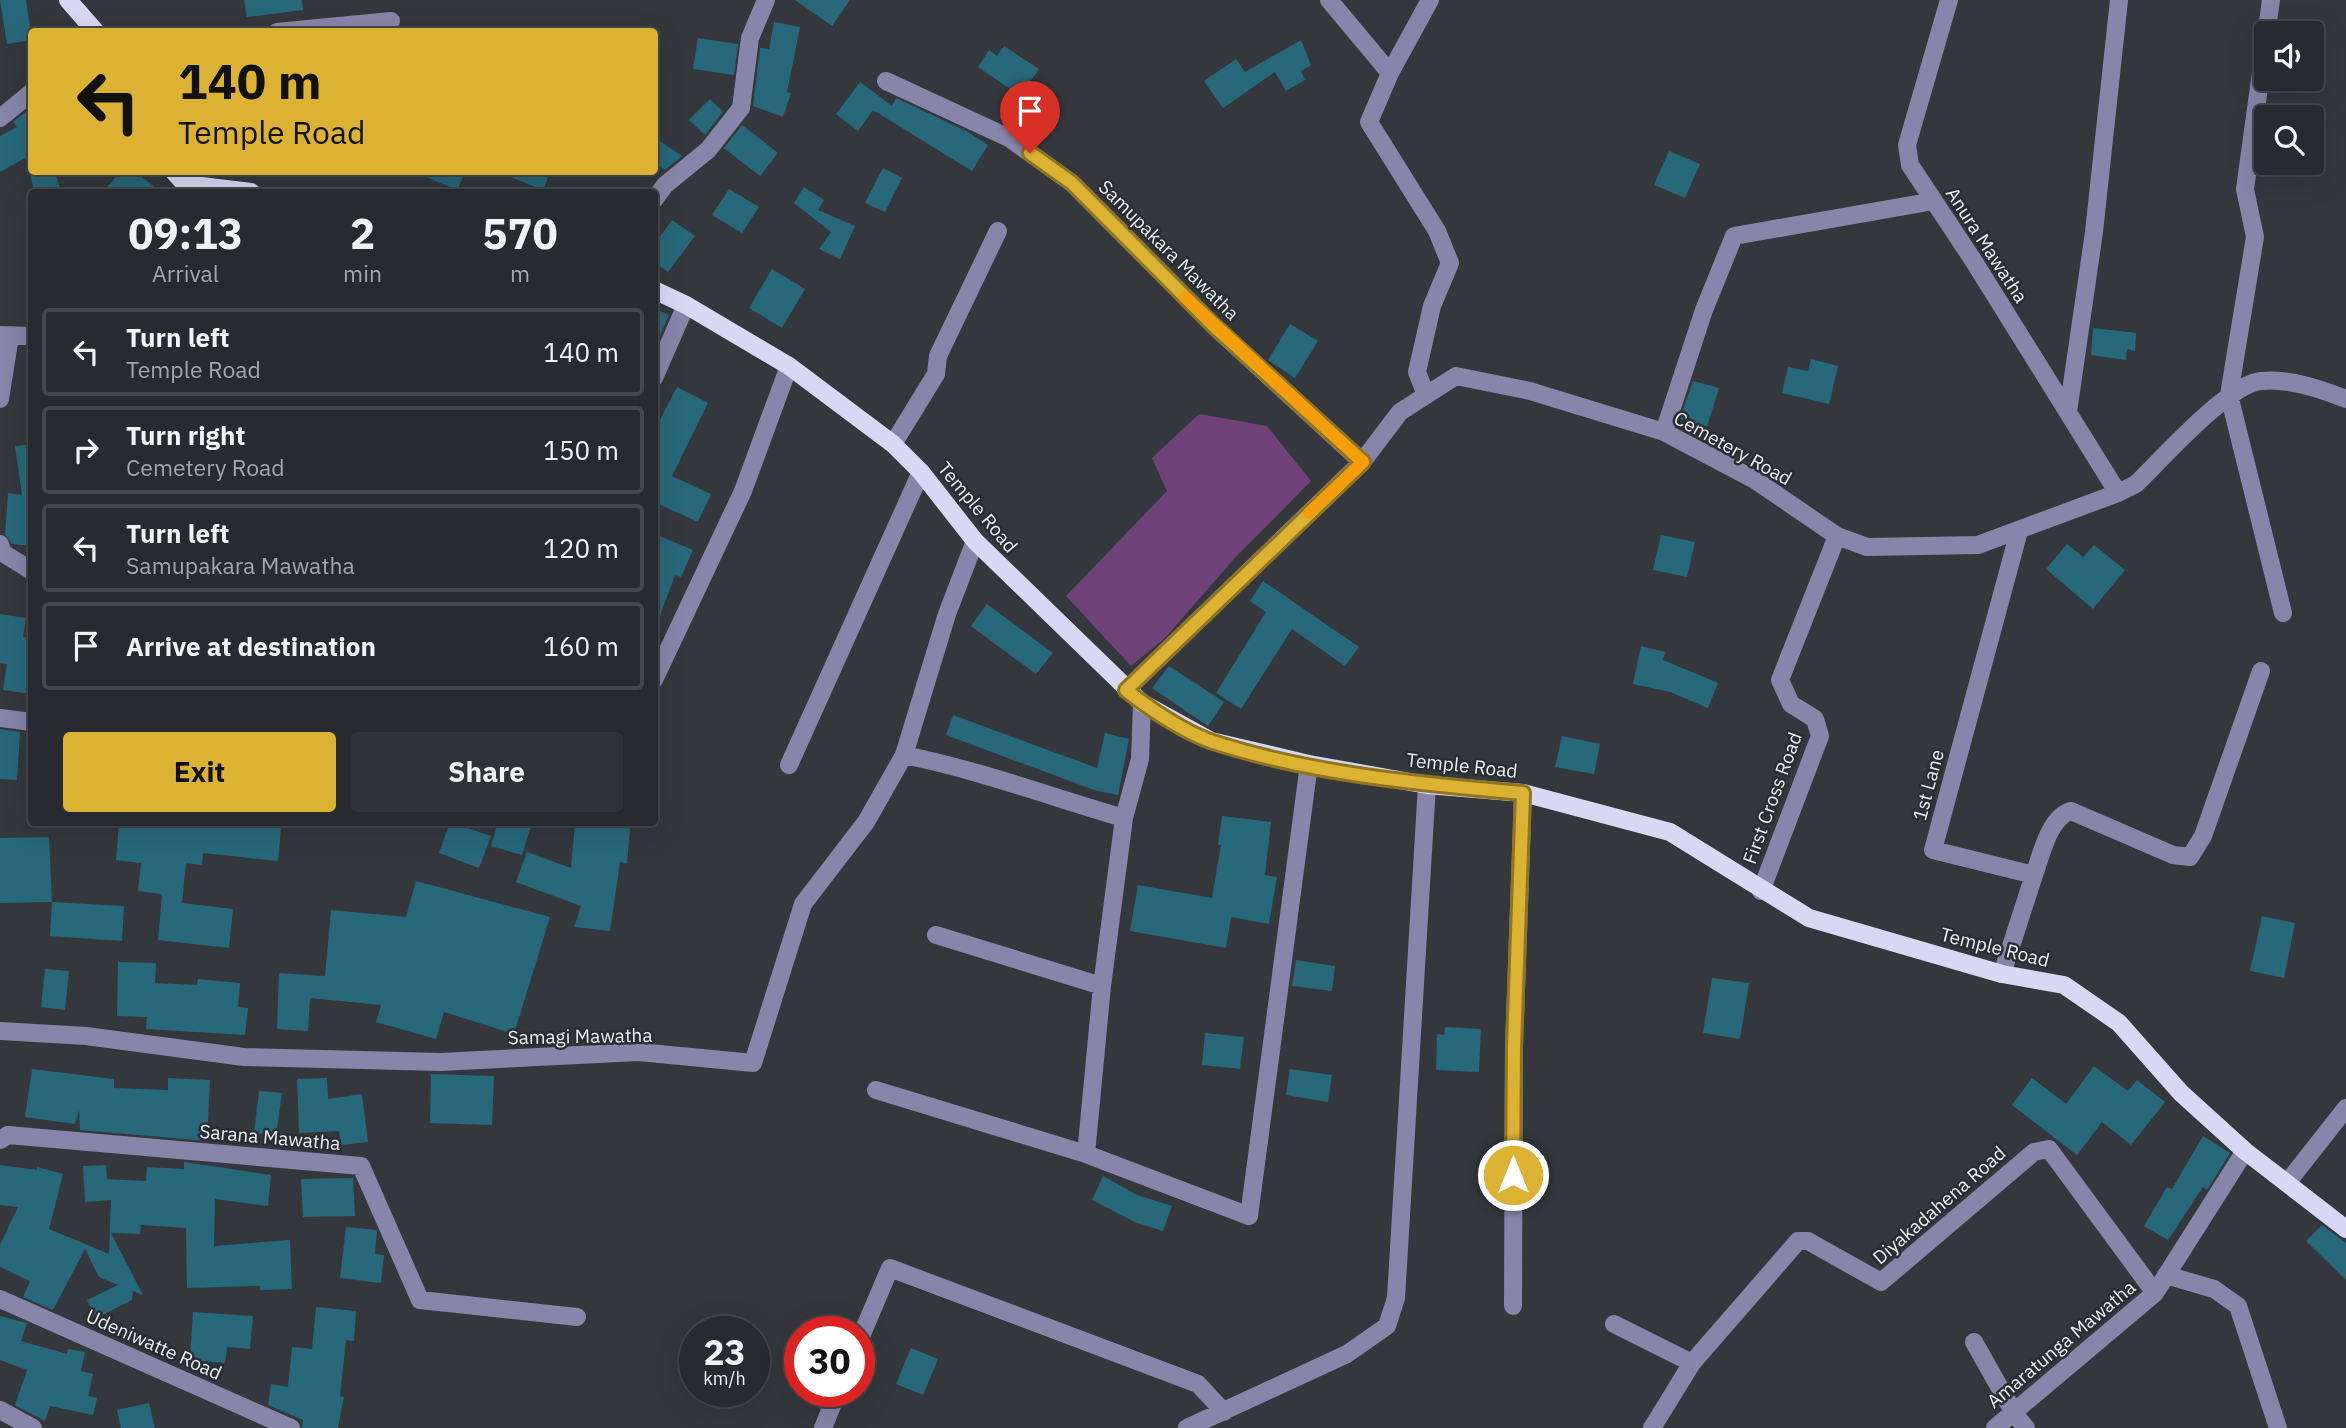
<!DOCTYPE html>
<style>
:root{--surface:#272a2e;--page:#2f3236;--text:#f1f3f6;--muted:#a4a7aa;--line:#43464a;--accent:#dcb233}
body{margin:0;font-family:"IBM Plex Sans",sans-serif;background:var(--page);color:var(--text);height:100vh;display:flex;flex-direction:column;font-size:26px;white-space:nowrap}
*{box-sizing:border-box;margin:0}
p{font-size:23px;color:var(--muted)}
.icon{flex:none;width:38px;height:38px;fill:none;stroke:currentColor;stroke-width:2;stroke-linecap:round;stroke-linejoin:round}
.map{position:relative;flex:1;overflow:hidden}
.panel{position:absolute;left:28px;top:189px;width:630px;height:637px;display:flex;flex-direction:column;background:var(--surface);border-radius:7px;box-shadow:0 7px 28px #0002,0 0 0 2px var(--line)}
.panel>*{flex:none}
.banner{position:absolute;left:28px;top:28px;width:630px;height:147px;border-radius:7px;box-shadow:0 7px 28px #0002,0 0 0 2px var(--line);background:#dcb233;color:#111;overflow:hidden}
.controls{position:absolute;left:2254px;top:21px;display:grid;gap:14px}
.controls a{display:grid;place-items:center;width:70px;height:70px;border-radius:7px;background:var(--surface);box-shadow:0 7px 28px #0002,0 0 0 2px var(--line);font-size:35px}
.speed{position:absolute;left:679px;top:1316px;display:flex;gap:14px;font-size:35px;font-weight:700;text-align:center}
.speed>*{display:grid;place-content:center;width:91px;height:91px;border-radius:50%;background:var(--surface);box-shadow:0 7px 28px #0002,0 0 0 2px var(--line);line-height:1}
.speed small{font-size:18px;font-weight:400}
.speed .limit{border:10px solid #d22;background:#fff;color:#111}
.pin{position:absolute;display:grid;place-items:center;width:60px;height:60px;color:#fff;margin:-72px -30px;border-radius:50% 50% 50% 0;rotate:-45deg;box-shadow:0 0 7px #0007}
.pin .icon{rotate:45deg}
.me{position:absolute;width:77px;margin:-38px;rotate:0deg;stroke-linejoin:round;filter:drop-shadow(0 0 5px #0008)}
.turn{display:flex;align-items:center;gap:24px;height:147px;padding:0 35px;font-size:32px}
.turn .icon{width:91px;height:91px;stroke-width:2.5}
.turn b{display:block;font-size:49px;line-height:60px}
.eta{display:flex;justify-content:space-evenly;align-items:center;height:119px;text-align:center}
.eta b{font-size:42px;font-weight:700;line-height:49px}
.primary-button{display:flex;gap:14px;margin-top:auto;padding:14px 35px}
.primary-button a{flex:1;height:80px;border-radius:7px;background:var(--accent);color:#111;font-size:28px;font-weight:700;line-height:80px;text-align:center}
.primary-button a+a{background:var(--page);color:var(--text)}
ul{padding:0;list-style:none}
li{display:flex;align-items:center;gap:21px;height:88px;margin:0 14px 10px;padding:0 21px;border:4px solid var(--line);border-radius:7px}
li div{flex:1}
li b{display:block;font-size:26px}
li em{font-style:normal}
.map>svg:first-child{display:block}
</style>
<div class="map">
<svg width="2346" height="1428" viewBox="0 0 2346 1428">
<rect width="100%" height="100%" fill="#34383d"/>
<path fill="#6f4279" d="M1199,414l68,12 44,55 -77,78 -69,79 -34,28 -65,-70 101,-105 -15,-33z"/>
<path fill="#27687b" d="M0,0h26l6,40 -25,4z
M244,0h58l1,10 -56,7z
M795,0h55l-18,26z
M774,22l26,5 -13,65 4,1 -8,24 -30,-11 7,-58 9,1z
M698,38l40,6 -4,31 -41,-6z
M1301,40l10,25 -10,6 4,9 -19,11 -11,-19 -52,36 -19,-27 32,-22 9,13z
M1004,46l35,23 -19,27 -42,-29 11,-17 8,6z
M860,82l32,24 4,-8 70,33 22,14 -16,26 -99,-61 -15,21 -22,-17z
M710,99l13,13 -18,23 -16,-15z
M32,107v47l-32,18v-36l17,-9 -4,-5z
M742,125l36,28 -18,23 -36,-28z
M654,137l28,19 -17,14 -11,-7z
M1669,151l31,13 -15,34 -31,-13z
M883,168l19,10 -17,34 -20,-9z
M29,172h26l6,20h-26z
M120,172h15l26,20h-58z
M414,172h51l-8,18z
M498,172h52l-7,18z
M804,187l20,13 -6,10 37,16 -15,33 -21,-10 12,-17 -37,-29z
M729,189l30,18 -17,26 -30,-18z
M672,220l23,16 -27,36 -14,-10v-17z
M772,269l33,20 -23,39 -33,-20z
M654,308l15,7 -15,34z
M1290,324l28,17 -23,37 -27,-18z
M2093,328l43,5 -1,18 -8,-2 -1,11 -35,-5z
M1811,359l27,7 -9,38 -47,-11 6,-26 20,4z
M1693,381l26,7 -12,39 -27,-8z
M677,387l31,16 -36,73 39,18 -13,28 -44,-20v-71z
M32,444v102l-20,-2 -7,-10 3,-41 14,2 -7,-49z
M654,534l39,16 -12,27 -6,-2 -19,52z
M1661,535l34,7 -8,35 -34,-7z
M2067,544l16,13 11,-12 31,25 -32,39 -47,-40z
M1263,581l96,66 -14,19 -53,-37 -51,80 -25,-16 50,-81 -16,-11z
M987,604l66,49 -17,21 -65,-48z
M0,614l26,4 -3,19 9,1v56l-29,-4 4,-26 -7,-1z
M1641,646l24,6 -2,8 55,23 -10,25 -38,-16 -37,-8z
M1169,666l55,36 -16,24 -56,-38z
M953,715l144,53 8,-35 24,6 -11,56 -24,-5 -148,-55z
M0,729l20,3 -3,48 -17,-1z
M1562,736l38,8 -6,30 -39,-7z
M1222,816l49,6 -6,53 12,2 -8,47 -38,-7 -5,31 -96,-17 8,-46 74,13 9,-53h-3z
M119,822h108l54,6 -3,33 -75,-8 -1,12 -16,-2 -4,40 51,6 -4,39 -71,-8 4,-46 -24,-3 3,-28 -25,-3z
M450,822l41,14 -12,32 -40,-15z
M498,822l33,4 -9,29 -31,-9z
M575,823l55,5 -3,35 -7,-1 -10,69 -36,-4 7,-21 -65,-24 11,-30 44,16z
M49,837l3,65 -52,1v-65z
M416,881l134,36 -36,117 -70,-22 -8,27 -60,-17 5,-17 -71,-7 -2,33 -31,-2 2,-56 46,3 6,-66 75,7z
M52,902l72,4 -2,35 -72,-5z
M2262,916l33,7 -11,55 -34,-7z
M1296,960l39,6 -3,25 -40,-5z
M118,962l38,1 -1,20 42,2 1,-6 42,4 -2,24 10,1 -3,27 -99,-6 1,-12 -30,-1z
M45,969l24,2 -4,39 -24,-3z
M1712,978l37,5 -9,56 -37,-6z
M1445,1027l36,2 -2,43 -43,-2 1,-36 7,1z
M1205,1033l39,4 -4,32 -38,-4z
M2094,1066l34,25 9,-11 28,22 -34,43 -29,-23 -25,33 -65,-50 20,-27 34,26z
M32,1069l82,10v9l54,2v-12l42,2 -3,61 -127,-11 -1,-20 -4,14 -50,-7z
M1290,1069l42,6 -4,27 -42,-7z
M431,1074l63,2 -2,49 -62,-2z
M327,1078l1,21 34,-5 6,48 -27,3 -2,-14 -40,2 -2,-54z
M259,1091l23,2 -6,43 -22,-3z
M2203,1136l27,17 -23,37 -4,-3 -35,53 -24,-14 23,-39 5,2z
M184,1162l87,13 -3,31 -53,-7 -1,47 76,-6 2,49 -32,1v-4l-73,2 -1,-60 -45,-3 -1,9 -29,-1 32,62 -10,-4 -1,9 -36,18 -9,-18 31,-15 -19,-8 -14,-28 -32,61 -30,-13 7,-16 -30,-14v-22l18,-38 -18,-2v-40l37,5v-3l26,7 -14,55 60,25 2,-54 -26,2 -2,-36 23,-1 1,14 39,2 1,-14 37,2z
M1103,1176l34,19 35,11 -9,25 -28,-9 -43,-22z
M353,1178l2,38 -52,1 -2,-38z
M2322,1225l24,18v37l-40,-39z
M346,1227l31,3 -2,24 9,1 -3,28 -41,-5z
M316,1307l40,4 -2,30 -8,-1 -6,56 4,1 -6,31h-36l1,-8 -35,-15 3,-21 17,3 4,-40 20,2z
M193,1312l60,4 -3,33 -23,-2 -2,16 -35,-3z
M0,1316l27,7 -6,18 46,13 1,-5 17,3 -4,19 12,3 -5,22 9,2 -4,17 -43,-9 -5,15 -30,-16 12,-35 -27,-10z
M911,1348l27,11 -15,36 -27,-11z
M149,1403l6,25h-34l-4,-18z"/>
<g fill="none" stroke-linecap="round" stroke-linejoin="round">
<path stroke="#8785a9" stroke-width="18" d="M1329,0l61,73
M1949,0l-42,145 3,20 63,95 145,233
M2271,0l-26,189 10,48 -26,158 54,218
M277,32l114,-11
M886,81l123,57 63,45 141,142 149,137
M0,118l32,-26
M654,200l11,-15 43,-35 33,-42 9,-70 16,-38
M0,335l32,1
M654,378l32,-73
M1426,395l-9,-23 15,-66 18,-43 -13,-32 -68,-109 21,-49 40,-73
M0,399l10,-63
M2068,412l26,-180 25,-232
M1664,432l40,-122 30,-74 200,-35
M893,444l43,-70 2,-18 60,-125
M0,544l3,9 29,18
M654,680l89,-189 46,-125
M1126,690l236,-228 38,-50 56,-36 74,15 134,41 91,48 82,56 30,11 111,-2 140,-52 18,-9c26,-25 92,-100 125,-103 28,-3 60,8 85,18
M0,718l32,4
M904,755l43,-141 28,-73
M789,765l132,-293
M2034,875c7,-19 15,-58 37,-64l102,44 17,2 13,-21 58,-165
M1761,891l59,-155 -5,-17 -24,-15 -11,-24 57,-144
M936,935l166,51
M2002,974l32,-99 -101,-25 86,-319
M0,1031l86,5 158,21 196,5 199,-10 114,11 50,-159 63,-82 38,-67c75,15 147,42 220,63
M876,1090l210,64 163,62 60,-452
M0,1140l8,-5 353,31 59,134 157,17
M1086,1154l16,-168 22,-168 16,-59 2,-56
M2287,1183l59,-75
M2166,1275l48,14 24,17 40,122
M0,1299l291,129
M1513,1306l1,-259 9,-254
M1614,1324l78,39
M859,1341l31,-73 308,116 26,28
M1974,1342l40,71 12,15
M0,1410l33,18
M823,1428l15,-37
M1187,1428l160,-74 40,-28 9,-28 31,-513
M1652,1428l40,-65 106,-122h10l73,41 153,-130 15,-3 106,144
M1995,1428l160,-135 90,-142"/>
<path stroke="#d8d8f5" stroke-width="18" d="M68,0l28,32
M174,172l11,12 66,8
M654,290l32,15 103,61 104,78 28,28 54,69 167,162 69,38 98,23 118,21 96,8 147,39 139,86 193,56 62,11 55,38 62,70 64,58 101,78"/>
</g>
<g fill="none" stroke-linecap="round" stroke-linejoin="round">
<g stroke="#8f7421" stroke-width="18">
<path id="route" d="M1030,153l42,30 141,142 150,137 -237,228c22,18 60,43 87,52 99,32 207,42 310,51l-9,254 -1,128"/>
</g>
<use href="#route" stroke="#dcb233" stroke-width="12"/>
<path stroke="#f59e0b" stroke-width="12" d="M1185,297l178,165 -54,51"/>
</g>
<g text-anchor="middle" stroke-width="5" stroke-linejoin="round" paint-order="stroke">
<g font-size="19" fill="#edf0f3" stroke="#2a2e32">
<text transform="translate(1987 245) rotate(57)" y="7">Anura Mawatha</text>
<text transform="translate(1169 250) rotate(45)" y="7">Samupakara Mawatha</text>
<text transform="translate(1733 448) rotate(29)" y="7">Cemetery Road</text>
<text transform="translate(978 507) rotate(50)" y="7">Temple Road</text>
<text transform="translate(1462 765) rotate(6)" y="7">Temple Road</text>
<text transform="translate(1928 785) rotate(-75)" y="7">1st Lane</text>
<text transform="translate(1772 798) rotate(-70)" y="7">First Cross Road</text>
<text transform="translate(1995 947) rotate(14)" y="7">Temple Road</text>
<text transform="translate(580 1036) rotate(-1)" y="7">Samagi Mawatha</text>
<text transform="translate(270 1137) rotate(5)" y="7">Sarana Mawatha</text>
<text transform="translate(1939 1205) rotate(-41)" y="7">Diyakadahena Road</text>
<text transform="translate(154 1344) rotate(24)" y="7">Udeniwatte Road</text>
<text transform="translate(2061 1344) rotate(-40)" y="7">Amaratunga Mawatha</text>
</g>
</g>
</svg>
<div class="controls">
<a><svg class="icon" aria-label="sound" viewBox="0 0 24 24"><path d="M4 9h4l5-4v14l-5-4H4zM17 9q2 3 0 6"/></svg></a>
<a><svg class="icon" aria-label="search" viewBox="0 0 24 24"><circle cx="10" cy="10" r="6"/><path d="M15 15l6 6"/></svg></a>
</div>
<div class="speed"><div>23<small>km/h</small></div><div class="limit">30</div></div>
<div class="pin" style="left:1030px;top:153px;background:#d93025"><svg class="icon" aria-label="arrive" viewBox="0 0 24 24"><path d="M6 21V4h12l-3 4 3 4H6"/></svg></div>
<svg class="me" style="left:1513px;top:1175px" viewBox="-20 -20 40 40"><circle r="17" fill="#dcb233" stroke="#fff" stroke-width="3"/><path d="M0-11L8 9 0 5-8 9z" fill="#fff"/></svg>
<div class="banner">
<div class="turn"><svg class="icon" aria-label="left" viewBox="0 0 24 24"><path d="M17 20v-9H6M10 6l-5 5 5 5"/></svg><div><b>140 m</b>Temple Road</div></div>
</div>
<section class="panel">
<div class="eta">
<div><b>09:13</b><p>Arrival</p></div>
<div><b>2</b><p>min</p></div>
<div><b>570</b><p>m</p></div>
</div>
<ul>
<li><svg class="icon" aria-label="left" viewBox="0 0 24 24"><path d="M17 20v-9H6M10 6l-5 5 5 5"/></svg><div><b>Turn left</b><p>Temple Road</p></div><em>140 m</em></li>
<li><svg class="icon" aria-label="right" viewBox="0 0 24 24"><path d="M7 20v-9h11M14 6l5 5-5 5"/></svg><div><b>Turn right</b><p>Cemetery Road</p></div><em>150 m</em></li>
<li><svg class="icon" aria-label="left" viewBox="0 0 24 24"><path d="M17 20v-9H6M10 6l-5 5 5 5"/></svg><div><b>Turn left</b><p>Samupakara Mawatha</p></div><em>120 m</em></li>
<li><svg class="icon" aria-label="arrive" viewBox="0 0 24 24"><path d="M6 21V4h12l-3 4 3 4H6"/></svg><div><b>Arrive at destination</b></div><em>160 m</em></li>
</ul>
<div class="primary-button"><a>Exit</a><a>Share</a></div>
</section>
</div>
